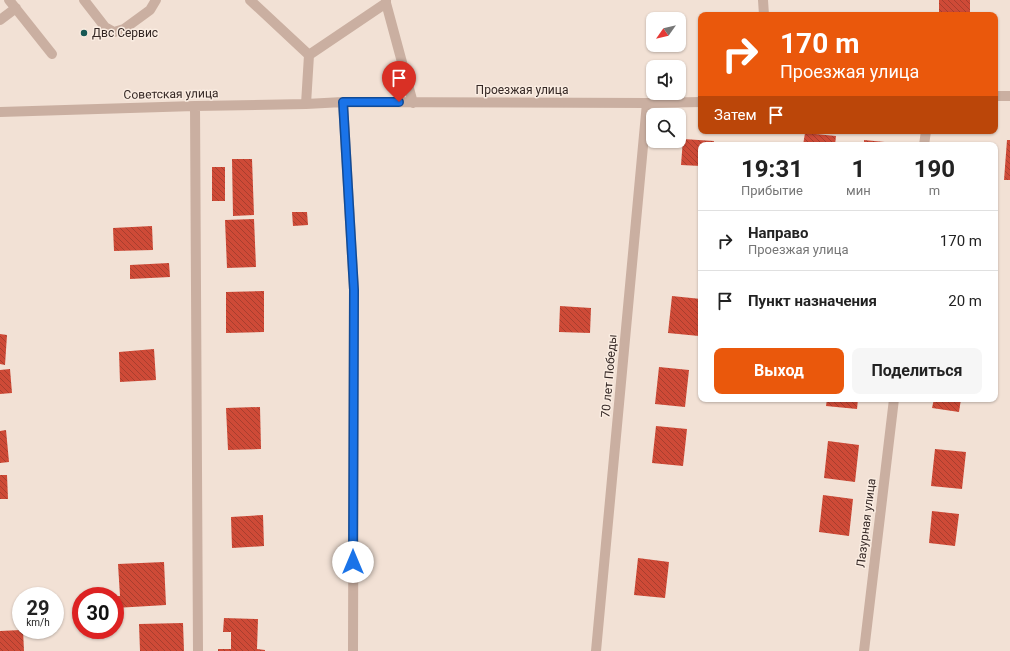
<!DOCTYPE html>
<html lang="ru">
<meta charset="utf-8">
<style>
:root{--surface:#fff;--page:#f6f6f6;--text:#222;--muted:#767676;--line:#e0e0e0;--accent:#ea580c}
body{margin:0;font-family:Roboto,sans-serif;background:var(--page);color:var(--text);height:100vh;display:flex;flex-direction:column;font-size:15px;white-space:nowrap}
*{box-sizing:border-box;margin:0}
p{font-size:13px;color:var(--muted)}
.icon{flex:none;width:22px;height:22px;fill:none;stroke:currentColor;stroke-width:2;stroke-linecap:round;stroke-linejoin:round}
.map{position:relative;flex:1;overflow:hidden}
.sheet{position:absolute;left:698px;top:142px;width:300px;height:260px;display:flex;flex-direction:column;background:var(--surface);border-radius:8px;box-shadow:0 1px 3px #0004}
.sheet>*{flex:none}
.guide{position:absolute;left:698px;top:12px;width:300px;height:122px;border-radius:8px;box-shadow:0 1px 3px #0004;background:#ea580c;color:#fff;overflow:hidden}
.needle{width:26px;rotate:236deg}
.buttons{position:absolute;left:646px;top:12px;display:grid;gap:8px}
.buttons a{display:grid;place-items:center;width:40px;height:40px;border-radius:8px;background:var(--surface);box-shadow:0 1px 3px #0004;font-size:20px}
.speed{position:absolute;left:12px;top:587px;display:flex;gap:8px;font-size:20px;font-weight:700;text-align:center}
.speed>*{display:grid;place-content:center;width:52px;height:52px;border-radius:50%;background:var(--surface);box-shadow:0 1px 3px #0004;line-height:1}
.speed small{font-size:10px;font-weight:400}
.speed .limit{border:6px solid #d22;background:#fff;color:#111}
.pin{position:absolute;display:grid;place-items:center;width:34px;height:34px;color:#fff;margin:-41px -17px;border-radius:50% 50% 50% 0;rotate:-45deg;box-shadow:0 0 4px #0007}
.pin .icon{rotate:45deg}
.me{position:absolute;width:44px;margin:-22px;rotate:0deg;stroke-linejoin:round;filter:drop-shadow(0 0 3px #0008)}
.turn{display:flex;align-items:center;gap:14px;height:84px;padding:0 16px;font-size:18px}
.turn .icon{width:52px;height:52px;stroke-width:2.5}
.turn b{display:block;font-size:28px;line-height:34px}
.then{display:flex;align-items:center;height:38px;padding:0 16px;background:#0003;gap:8px;font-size:15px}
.eta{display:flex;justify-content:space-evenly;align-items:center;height:68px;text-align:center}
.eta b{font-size:24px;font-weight:700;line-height:28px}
.primary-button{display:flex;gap:8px;margin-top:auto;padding:8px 16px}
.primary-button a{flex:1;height:46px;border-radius:8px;background:var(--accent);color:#fff;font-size:16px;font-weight:700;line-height:46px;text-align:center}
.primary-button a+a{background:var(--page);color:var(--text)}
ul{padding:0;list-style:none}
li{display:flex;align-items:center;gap:12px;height:60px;padding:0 16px;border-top:1px solid var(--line)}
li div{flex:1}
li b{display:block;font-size:15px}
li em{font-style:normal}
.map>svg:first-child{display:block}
</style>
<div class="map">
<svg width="1010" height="651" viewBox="0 0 1010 651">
<defs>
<pattern id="building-back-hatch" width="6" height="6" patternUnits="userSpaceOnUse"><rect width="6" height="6" fill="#ce4a37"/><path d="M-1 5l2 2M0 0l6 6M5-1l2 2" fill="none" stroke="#a83e2e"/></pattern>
</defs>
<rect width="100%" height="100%" fill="#f2e1d5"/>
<path fill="url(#building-back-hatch)" d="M939,0h31v15h-31z
M805,133l31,3 -1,9h-32z
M683,139l31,2 -1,4h-12v21l-20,-1z
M864,140l31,3v2h-31z
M1007,140h3v40h-6z
M232,159h20l2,56 -21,1z
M212,167h13v34h-13z
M292,212h15l1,13 -15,1z
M254,219l2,48 -29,1 -2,-48z
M152,226l1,24 -39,1 -1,-23z
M169,263l1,14 -40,2v-14z
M264,291v41l-38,1v-41z
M672,296l29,3v21l-2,16 -31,-3z
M560,306l31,2 -1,25 -31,-1z
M0,334l7,1 -2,30 -5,-1z
M154,349l2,31 -36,2 -1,-30z
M659,367l30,3 -4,37 -30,-3z
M10,369l2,24 -12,1v-24z
M827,399h31l-1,10 -31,-3z
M934,399h27l-2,13 -27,-4z
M260,407l1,42 -33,1 -2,-42z
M656,426l31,3 -4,37 -31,-3z
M6,430l3,32 -9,1v-32z
M828,441l31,4 -4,37 -31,-4z
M935,449l31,3 -4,37 -31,-3z
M0,475h7l1,24h-8z
M823,495l30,4 -4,37 -30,-4z
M932,511l27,3 -4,32 -26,-3z
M263,515l1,31 -32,2 -1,-31z
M638,558l31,4 -4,36 -31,-3z
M164,562l2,43 -51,3v-12h5l-2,-32z
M224,618l34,1 -1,30 8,1v1h-47v-2h13v-17h-8z
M183,623l1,28h-44l-1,-27z
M21,630h2l1,21h-24v-20z"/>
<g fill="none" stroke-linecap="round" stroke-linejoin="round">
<path stroke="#caafa1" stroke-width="10" d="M9,0l43,54
M84,0l21,27 9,5 10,-3 26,-19 6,-10
M250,0l59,55 -3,49
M763,0l1,15
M386,3l27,100
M0,20l16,-12
M309,55l77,-52v-3
M995,96h15
M343,102l11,188 -1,361
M195,106l3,545
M0,112l195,-6 111,-2 37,-2 304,1 54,-1
M924,145l2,-14
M596,651l51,-548
M864,651l30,-252"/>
</g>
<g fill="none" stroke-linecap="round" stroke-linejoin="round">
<g stroke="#114b97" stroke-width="10">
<path id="route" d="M353,562l1,-272 -11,-188h56"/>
</g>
<use href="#route" stroke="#1a73e8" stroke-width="7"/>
</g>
<circle fill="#175854" stroke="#faece1" stroke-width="1.5" cx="84" cy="33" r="4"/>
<g text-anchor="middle" stroke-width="3" stroke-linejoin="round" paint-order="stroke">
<g font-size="12" fill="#342724" stroke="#faece1" text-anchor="start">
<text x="92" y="37">Двс Сервис</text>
</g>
<g font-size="12" fill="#342724" stroke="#faece1">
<text x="522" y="94">Проезжая улица</text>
<text transform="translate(171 94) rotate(-1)" y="4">Советская улица</text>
<text transform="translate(609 376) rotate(-85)" y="4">70 лет Победы</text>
<text transform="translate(866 523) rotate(-83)" y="4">Лазурная улица</text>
</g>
</g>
</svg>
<div class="buttons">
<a><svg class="needle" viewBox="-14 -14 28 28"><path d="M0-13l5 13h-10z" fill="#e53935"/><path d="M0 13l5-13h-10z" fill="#767676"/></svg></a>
<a><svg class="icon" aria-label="sound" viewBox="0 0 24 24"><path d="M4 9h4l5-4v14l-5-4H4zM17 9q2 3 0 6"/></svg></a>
<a><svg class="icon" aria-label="search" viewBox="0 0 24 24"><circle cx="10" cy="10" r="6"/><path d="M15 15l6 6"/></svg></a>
</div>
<div class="speed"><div>29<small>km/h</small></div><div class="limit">30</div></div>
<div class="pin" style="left:399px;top:102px;background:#d93025"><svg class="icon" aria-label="arrive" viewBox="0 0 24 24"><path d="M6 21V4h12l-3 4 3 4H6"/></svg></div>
<svg class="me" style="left:353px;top:562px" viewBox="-20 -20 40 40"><circle r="19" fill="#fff"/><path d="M0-13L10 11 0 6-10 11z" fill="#1a73e8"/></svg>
<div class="guide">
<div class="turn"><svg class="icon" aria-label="right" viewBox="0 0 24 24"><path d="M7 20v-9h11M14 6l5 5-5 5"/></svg><div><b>170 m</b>Проезжая улица</div></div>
<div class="then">Затем<svg class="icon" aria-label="arrive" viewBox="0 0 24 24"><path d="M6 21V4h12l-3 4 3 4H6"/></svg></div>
</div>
<section class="sheet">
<div class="eta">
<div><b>19:31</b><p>Прибытие</p></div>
<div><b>1</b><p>мин</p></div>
<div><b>190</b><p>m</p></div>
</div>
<ul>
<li><svg class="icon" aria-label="right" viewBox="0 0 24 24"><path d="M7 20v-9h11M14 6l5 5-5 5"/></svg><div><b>Направо</b><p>Проезжая улица</p></div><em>170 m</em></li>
<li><svg class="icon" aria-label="arrive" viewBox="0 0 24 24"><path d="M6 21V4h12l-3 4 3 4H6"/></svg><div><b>Пункт назначения</b></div><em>20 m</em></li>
</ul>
<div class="primary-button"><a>Выход</a><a>Поделиться</a></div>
</section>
</div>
